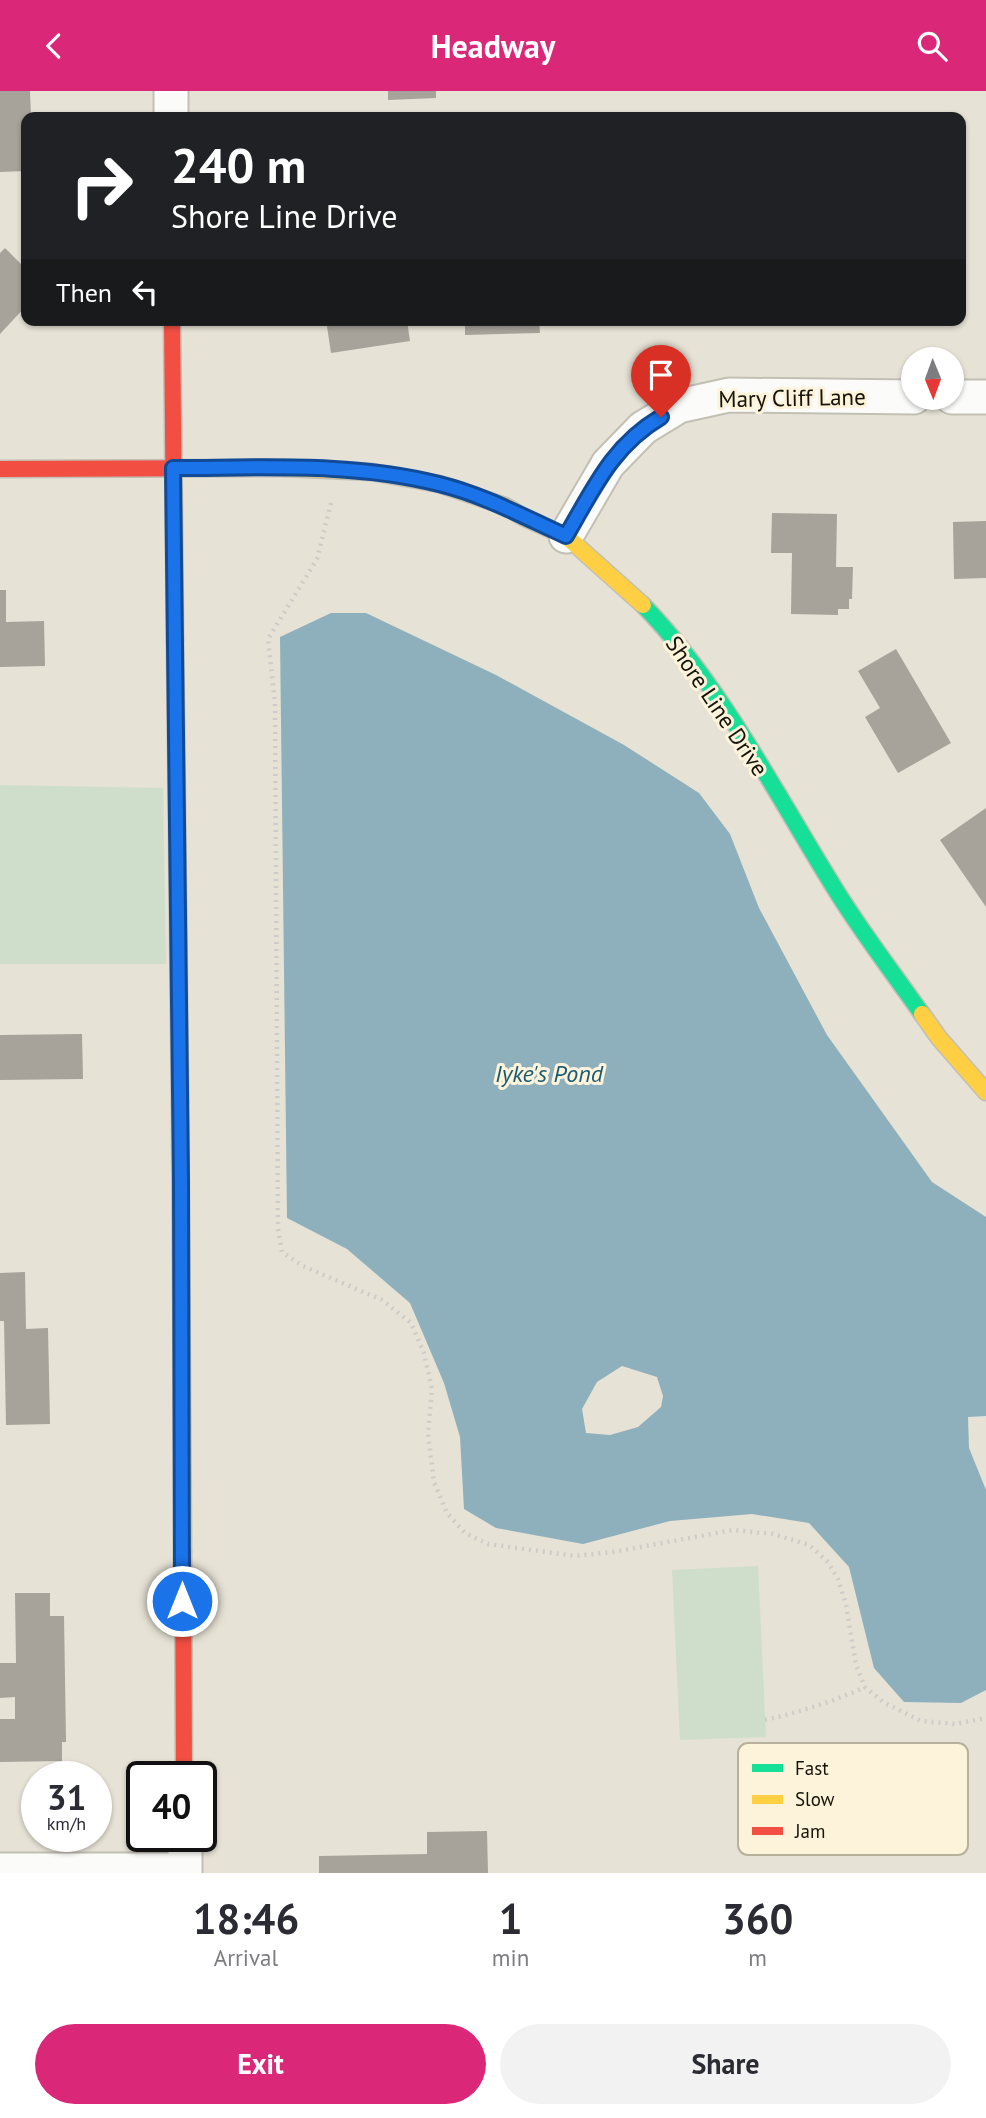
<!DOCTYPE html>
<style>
:root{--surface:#fff;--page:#f2f2f3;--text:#2b2b33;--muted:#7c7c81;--accent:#db2777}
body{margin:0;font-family:"PT Sans",sans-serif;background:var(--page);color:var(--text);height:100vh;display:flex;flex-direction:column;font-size:26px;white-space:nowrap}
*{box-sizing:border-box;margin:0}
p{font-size:23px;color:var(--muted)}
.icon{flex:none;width:38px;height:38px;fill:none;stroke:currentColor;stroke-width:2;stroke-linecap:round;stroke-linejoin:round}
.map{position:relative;height:1782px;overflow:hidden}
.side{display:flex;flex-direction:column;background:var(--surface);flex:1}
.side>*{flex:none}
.top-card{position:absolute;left:21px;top:21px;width:945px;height:214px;border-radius:14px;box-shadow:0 2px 5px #0004;background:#202124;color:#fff;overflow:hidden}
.needle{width:46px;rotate:179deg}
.buttons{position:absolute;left:901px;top:256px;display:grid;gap:14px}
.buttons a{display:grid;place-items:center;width:63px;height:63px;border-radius:50%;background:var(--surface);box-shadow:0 2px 5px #0004;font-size:35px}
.speed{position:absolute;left:21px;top:1670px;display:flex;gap:14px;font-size:35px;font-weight:700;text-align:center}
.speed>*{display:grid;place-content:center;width:91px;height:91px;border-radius:50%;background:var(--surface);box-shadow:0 2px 5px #0004;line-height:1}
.speed small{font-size:18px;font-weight:400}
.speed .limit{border:4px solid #111;border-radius:10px;background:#fff;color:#111}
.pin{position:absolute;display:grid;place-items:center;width:60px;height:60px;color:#fff;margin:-72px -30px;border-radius:50% 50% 50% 0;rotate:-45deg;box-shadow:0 0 7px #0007}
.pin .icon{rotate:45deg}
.me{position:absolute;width:77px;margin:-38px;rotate:0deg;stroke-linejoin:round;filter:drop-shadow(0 0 5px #0008)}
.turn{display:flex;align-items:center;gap:24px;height:147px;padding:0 35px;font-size:32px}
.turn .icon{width:91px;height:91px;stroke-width:2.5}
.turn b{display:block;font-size:49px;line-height:60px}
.then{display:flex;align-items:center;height:66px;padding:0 35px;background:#0003;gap:14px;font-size:26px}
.eta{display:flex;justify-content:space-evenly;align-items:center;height:119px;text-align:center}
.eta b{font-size:42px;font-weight:700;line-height:49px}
.cta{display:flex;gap:14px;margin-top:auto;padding:14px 35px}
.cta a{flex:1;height:80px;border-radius:42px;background:var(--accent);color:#fff;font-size:28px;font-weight:700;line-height:80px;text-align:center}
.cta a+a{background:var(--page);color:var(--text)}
header{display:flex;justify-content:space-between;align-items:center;height:91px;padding:0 35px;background:var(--accent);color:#fff;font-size:32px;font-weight:700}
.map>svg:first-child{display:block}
</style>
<header><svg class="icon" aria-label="back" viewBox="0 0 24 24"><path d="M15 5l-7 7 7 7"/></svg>Headway<svg class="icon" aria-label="search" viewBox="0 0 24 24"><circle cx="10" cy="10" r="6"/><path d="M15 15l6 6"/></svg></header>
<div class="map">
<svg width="986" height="1782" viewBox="0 0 986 1782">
<rect width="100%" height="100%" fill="#e6e2d5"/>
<path fill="#cedeca" d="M0,694l163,3 3,176h-166z
M758,1475l8,171 -86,3 -8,-170z"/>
<path fill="#8eb0bc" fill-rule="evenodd" d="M331,522h35l130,62 128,70 75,48 31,41 29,74 68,127 105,147 54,35v199l-18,1 1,31 17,42v200l-25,13 -57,-1 -30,-34 -25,-101 -40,-44 -57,-9 -82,7 -87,23 -87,-16 -32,-19 -4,-72 -16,-54 -34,-80 -63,-54 -60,-31 -7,-581zM622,1275l35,11 6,19 -2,11 -23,20 -28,8 -24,-2 -4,-24 15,-27z"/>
<path fill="#a7a39a" d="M0,0h30l1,26h-5v54l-26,1z
M388,0h48v7l-48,2z
M5,157l21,21v37l-26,28v-81z
M326,229h81l3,21 -79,12z
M465,229h74l1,13 -75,2z
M772,422l65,1 -1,53h17l-1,32h-3v10h-11v6l-47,-1 1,-61h-21z
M986,430v57l-32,1 -1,-57z
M0,499h6v32l38,-1 1,45 -45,1z
M896,558l55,94 -53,30 -33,-56 15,-9 -22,-37z
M986,717v99l-46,-67z
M82,943l1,45 -83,1v-45z
M25,1181l1,57 22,-1 2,96 -44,1 -2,-104h-4v-48z
M15,1502h35v23h14l2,126h-4v19l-62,1v-43h15v-22l-15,1v-35h16z
M487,1740l1,42h-169v-17l108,-2v-22z"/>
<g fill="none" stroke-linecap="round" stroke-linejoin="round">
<g stroke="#c2bfb4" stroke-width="37">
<path id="street" d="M171,0v26
M952,306h34
M566,445l42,-72 35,-36 36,-22 50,-11 185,2
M185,1745v37
M0,1779h185"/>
</g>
<g stroke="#c2bfb4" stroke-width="19">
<path id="fast" d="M643,514c78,80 134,191 194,287 26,42 57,82 85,122
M175,549l5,462"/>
</g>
<g stroke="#c2bfb4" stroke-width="19">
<path id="slow" d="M284,377l88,4 67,12 66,22 20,12 41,18 77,69
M922,923l17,24 47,54
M180,1011l3,450"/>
</g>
<g stroke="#c2bfb4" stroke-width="19">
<path id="jam" d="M172,229l3,320
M0,378l284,-1
M183,1461l1,224"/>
</g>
<path stroke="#cdccc8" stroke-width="4.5" stroke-dasharray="2 5" stroke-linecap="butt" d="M331,412l-14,56 -49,80 7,64 3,526 4,23 21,14 79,34 29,23 13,30 8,36 -4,45 6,48 13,31 18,20 23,11 87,12 38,-4 120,-22 40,4 36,11 19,17 10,17 8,26 10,60 9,22 18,15 38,19 34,3 31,-6
M765,1629c35,-8 67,-18 100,-33"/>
<use href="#street" stroke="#fbfbf9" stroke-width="33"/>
<use href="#fast" stroke="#16e098" stroke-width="16"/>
<use href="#slow" stroke="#ffcf43" stroke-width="16"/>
<use href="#jam" stroke="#f24e42" stroke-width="16"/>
</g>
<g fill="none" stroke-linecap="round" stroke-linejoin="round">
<g stroke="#114b97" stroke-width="18">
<path id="route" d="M182,1510l-1,-423 -8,-710c88,0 180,-6 266,16 45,11 85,33 127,52 28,-48 46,-90 95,-119"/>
</g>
<use href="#route" stroke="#1a73e8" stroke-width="12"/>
</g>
<g text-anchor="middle" stroke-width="6" stroke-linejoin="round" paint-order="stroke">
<g font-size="23" fill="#151209" stroke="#fcf3da">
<text transform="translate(792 307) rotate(-1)" y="8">Mary Cliff Lane</text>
<text transform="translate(717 615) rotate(56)" y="8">Shore Line Drive</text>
</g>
<g font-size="24" font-style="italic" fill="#1b5c73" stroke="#fcf3da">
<text x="549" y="991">Iyke's Pond</text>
</g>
</g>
<rect x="738" y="1652" width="230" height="112" rx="10" fill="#fcf3da" stroke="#b7b09b" stroke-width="2"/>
<rect x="752" y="1673" width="31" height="8" fill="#16e098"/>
<rect x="752" y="1704" width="31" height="9" fill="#ffcf43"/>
<rect x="752" y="1736" width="31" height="8" fill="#f24e42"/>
<g font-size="19" fill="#151209">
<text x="795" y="1684">Fast</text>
<text x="795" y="1715">Slow</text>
<text x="795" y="1747">Jam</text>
</g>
</svg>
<div class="buttons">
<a><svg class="needle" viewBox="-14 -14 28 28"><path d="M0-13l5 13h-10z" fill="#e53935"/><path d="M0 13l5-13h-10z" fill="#7c7c81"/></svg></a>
</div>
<div class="speed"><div>31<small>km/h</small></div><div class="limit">40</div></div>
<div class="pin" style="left:661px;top:326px;background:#d93025"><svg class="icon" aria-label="arrive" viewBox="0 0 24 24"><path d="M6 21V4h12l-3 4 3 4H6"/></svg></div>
<svg class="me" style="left:182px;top:1510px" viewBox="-20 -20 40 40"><circle r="17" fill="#1a73e8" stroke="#fff" stroke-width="3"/><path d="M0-11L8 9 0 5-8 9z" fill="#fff"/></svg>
<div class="top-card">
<div class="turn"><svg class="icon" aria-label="right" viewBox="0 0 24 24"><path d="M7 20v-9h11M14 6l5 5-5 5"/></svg><div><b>240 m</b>Shore Line Drive</div></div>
<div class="then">Then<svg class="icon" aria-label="left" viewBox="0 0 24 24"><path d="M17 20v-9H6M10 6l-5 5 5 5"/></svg></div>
</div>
</div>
<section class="side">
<div class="eta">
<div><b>18:46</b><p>Arrival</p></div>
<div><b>1</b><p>min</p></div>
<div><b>360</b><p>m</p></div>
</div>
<div class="cta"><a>Exit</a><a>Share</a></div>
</section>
